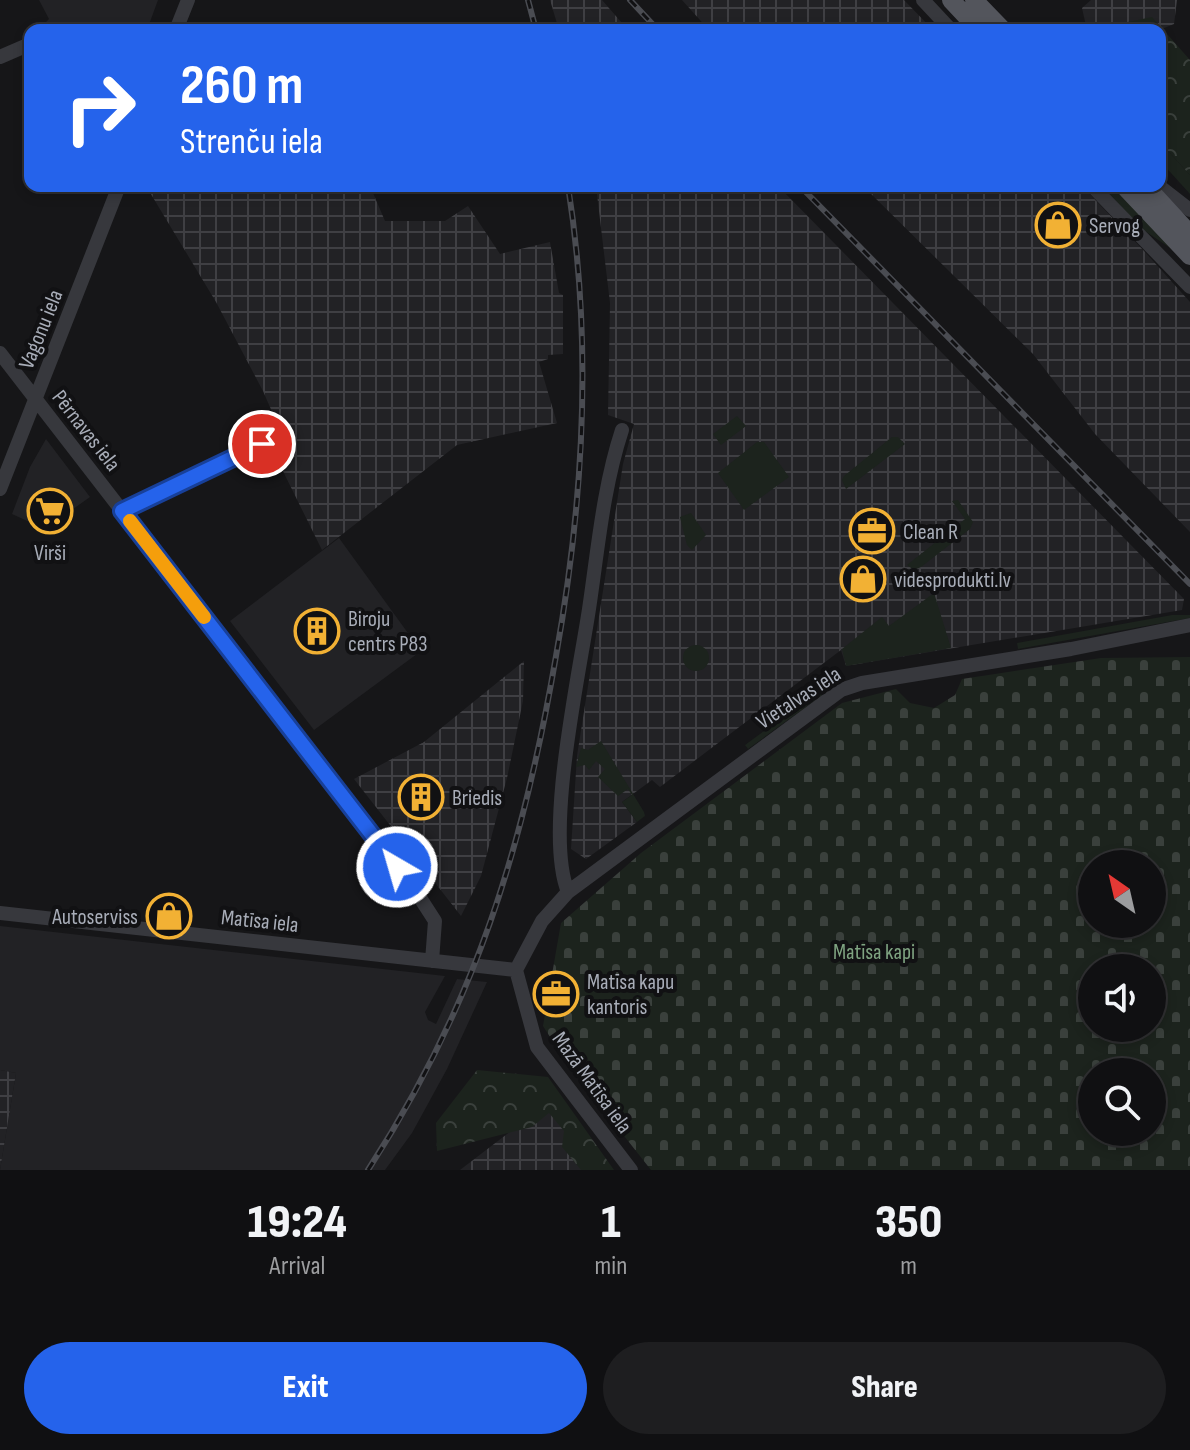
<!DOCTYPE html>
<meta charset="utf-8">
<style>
:root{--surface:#101012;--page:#1e1e20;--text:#f1f3f6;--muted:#9c9d9f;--line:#303032;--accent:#2563eb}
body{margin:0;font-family:"Sofia Sans Condensed",sans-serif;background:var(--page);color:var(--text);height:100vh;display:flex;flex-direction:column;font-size:30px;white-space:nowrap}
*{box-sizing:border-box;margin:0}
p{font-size:26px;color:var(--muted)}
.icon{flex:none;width:44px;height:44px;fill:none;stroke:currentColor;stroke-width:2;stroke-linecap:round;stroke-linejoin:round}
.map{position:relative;height:1170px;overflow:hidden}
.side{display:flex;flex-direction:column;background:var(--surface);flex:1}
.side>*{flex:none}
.guide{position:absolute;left:24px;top:24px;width:1142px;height:168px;border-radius:16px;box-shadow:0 4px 12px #0003,0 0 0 2px var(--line);background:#2563eb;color:#fff;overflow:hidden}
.needle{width:52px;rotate:326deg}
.buttons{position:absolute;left:1078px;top:850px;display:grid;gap:16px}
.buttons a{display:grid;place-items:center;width:88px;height:88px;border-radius:50%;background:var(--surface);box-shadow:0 4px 12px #0003,0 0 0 2px var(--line);font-size:40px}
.pin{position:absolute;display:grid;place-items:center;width:68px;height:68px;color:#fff;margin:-34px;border:4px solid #fff;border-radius:50%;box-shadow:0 2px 8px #0007}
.me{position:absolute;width:88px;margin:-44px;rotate:322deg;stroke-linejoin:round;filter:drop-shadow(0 0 6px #0008)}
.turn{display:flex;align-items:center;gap:28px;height:168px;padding:0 24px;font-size:36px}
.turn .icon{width:104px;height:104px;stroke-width:2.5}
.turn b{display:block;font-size:56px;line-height:68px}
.eta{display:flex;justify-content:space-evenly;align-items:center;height:136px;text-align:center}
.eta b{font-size:48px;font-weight:800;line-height:56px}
.button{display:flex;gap:16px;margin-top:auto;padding:16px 24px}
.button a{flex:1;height:92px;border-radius:48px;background:var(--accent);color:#fff;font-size:32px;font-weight:800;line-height:92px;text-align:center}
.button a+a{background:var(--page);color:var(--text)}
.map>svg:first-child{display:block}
</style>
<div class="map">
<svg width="1190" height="1170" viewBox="0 0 1190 1170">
<defs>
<pattern id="industrial-grid" width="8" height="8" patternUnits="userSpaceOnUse" patternTransform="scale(2)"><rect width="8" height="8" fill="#222225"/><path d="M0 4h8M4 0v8" fill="none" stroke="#3f3f43"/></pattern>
<pattern id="forest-crowns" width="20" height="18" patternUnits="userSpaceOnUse" patternTransform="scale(2)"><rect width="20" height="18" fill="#1c231d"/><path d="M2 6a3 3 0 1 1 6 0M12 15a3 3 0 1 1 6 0" fill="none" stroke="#3a403c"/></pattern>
<pattern id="cemetery-stones" width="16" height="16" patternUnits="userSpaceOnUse" patternTransform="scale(2)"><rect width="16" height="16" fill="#1c231d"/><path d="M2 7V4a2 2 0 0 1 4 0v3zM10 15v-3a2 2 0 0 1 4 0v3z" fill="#3a403c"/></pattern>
</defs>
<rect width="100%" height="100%" fill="#161618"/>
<path fill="#222225" d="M39,0h119l-11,30h-109l11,-11z
M46,439l44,58 -45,32 -33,-15 18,-47z
M339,538l82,113 -107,79 -84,-109z
M0,926l445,50 -20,36 3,8 8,4 21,-45 30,3 -40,87 -35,64 -27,37h-385l16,-97 -16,-3z"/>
<path fill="url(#industrial-grid)" d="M550,0h52l26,30h-69z
M682,0h222l29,30h-224z
M1091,0h86l-3,24 -15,6h-72l-5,-22z
M146,186h224l15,35h60l23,-15 32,48 50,-12 9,51 4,2v59l-15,1v4l-9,3 18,61 -100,22 -135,105 -49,-99 13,-7 -23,-53 -47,-89z
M596,186h182l406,413 -2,11 -336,56 -5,-16 -181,137 -8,-7 -30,22 15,20 -51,37 -15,-10 6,-93 46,-292 11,-40 -26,-9 2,-112z
M863,186h219l63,66 45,50v230l-95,-98 -62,-80z
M524,661l-1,40 -16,77 -26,98 -20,40 -107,-137 70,-37z
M0,1070l16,3 -16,97z
M553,1099l55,71h-148z"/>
<path fill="#1c231d" d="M1160,142l30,33v19l-30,-33z
M1102,186h15l56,64 -31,-21z
M737,416l9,10 -25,19 -8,-11z
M892,437h6l7,7 -59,45 -4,-9 2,-4z
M757,442h7l25,35 -45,33 -26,-37z
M958,500l15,22 -3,7 -49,38 -7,3 -7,-5 58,-46 -13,-18z
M691,513l15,22 -14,15 -5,-5 -7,-28z
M934,593l17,55 -105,18 -4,-17 40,-32 7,9z
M1172,615h18v3l-172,31 -1,-6z
M683 658a13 13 0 1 1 26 0a13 13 0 1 1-26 0Z
M833,680l-12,16 -73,53 -3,-4z
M601,741l43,71 1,4 -8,6 -15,-20 10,-7 -4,-6 -10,7 -20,-19 7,-8 -9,-8 -7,9 -4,-5 -9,2 5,-19 7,2z"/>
<path fill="url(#forest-crowns)" d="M1152,17l38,43v115l-30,-33v-112h-72z
M477,1070l71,7 66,93h-33l-19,-23 2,-16 -15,-18 -17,14 -95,24 -1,-28z"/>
<path fill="url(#cemetery-stones)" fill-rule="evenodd" d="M1190,657v513h-539l-83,-105 -25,-39 18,-103 80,-70 201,-150 54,-14 14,14 24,5 21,-13 7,-16 139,-21zM1092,864h60v60h-60zM1092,968h60v60h-60zM1092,1072h60v60h-60z"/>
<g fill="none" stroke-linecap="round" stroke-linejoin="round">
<path stroke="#37383d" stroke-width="14" d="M923,0l28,30
M176,30l12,-30
M0,57l30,-13
M1092,186l98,101
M1159,186l31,24
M0,353l415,537 20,31 -3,40
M0,489l119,-303
M122,511l159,-76
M568,892c-24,-59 11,-216 21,-283 9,-60 14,-121 33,-179
M0,913l516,57
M516,970l26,-49 26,-29 273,-202 21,-7 209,-34 119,-24
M516,970l21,77 94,123"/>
<path stroke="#53555c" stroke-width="18" d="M951,0l28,30
M974,0l29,30
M1124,186l66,70
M1146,186l44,48"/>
<g stroke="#4a4c52" stroke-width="6">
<path id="rail" d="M528,0l8,30
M630,0l28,30
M800,186l390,398
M368,1170c107,-165 155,-321 188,-514 28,-156 37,-313 12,-470"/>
</g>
<use href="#rail" stroke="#111113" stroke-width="3" stroke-dasharray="9" stroke-linecap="butt"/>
</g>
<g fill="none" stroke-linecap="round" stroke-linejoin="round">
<g stroke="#184099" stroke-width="20">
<path id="route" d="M262,444l-140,67 275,356"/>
</g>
<use href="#route" stroke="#2563eb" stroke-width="14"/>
<path stroke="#f59e0b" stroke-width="14" d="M130,521l74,96"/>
</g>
<defs>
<g id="shop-ring" transform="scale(2.3)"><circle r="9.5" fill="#111113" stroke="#f2b134" stroke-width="1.5"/><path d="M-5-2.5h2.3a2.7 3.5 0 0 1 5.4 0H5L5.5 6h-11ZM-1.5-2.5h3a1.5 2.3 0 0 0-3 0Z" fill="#f2b134"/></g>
<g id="supermarket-ring" transform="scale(2.3)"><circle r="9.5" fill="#111113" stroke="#f2b134" stroke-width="1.5"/><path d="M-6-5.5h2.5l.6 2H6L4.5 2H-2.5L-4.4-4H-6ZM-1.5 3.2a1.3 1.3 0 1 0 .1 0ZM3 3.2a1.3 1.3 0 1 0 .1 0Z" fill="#f2b134"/></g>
<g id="office-ring" transform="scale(2.3)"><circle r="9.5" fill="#111113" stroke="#f2b134" stroke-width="1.5"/><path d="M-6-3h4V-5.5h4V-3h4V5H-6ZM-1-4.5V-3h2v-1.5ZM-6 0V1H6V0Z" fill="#f2b134"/></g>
<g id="building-ring" transform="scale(2.3)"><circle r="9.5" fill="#111113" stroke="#f2b134" stroke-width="1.5"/><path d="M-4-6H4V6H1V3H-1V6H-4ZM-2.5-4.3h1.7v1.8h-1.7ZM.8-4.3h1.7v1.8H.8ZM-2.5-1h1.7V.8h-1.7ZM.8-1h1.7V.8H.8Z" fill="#f2b134"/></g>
</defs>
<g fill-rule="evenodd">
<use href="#shop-ring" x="1058" y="225"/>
<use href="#supermarket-ring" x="50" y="511"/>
<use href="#office-ring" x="872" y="531"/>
<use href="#shop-ring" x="863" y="579"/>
<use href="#building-ring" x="317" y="631"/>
<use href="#building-ring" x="421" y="797"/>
<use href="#shop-ring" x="169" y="916"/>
<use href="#office-ring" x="556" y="994"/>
</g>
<g text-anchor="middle" stroke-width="8" stroke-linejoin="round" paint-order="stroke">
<g font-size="22" fill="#a8adb8" stroke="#111113" text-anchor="start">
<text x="1089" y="233">Servog</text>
<text x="903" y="539">Clean R</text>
<text x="50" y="560" text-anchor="middle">Virši</text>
<text x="894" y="587">videsprodukti.lv</text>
<text x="348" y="626">Biroju<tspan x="348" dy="25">centrs P83</tspan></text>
<text x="452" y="805">Briedis</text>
<text x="138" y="924" text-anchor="end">Autoserviss</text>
<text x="587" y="989">Matīsa kapu<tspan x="587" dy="25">kantoris</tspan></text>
</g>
<g font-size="22" fill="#a8adb8" stroke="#111113">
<text transform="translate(40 329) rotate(-68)" y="8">Vagonu iela</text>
<text transform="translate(87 430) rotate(52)" y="8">Pērnavas iela</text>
<text transform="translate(798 697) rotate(-33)" y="8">Vietalvas iela</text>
<text transform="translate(260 920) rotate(6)" y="8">Matīsa iela</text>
<text transform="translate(593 1082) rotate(54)" y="8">Mazā Matīsa iela</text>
</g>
<g font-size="22" fill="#7fa381" stroke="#111113">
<text x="874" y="959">Matīsa kapi</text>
</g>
</g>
</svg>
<div class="buttons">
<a><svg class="needle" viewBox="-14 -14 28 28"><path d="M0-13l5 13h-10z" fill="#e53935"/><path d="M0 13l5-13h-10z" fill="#9c9d9f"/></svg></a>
<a><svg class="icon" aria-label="sound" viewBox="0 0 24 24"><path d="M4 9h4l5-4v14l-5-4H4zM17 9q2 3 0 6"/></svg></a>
<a><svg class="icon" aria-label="search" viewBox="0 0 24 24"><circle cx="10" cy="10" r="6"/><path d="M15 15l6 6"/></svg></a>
</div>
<div class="pin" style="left:262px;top:444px;background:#d93025"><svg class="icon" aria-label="arrive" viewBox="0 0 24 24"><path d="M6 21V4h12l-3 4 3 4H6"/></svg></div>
<svg class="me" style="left:397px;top:867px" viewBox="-20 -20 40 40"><circle r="17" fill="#2563eb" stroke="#fff" stroke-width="3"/><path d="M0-11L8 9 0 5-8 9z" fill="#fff"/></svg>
<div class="guide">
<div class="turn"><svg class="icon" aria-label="right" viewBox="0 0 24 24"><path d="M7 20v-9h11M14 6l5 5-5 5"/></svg><div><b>260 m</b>Strenču iela</div></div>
</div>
</div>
<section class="side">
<div class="eta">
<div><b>19:24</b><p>Arrival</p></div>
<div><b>1</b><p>min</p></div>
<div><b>350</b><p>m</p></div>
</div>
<div class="button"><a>Exit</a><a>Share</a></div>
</section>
